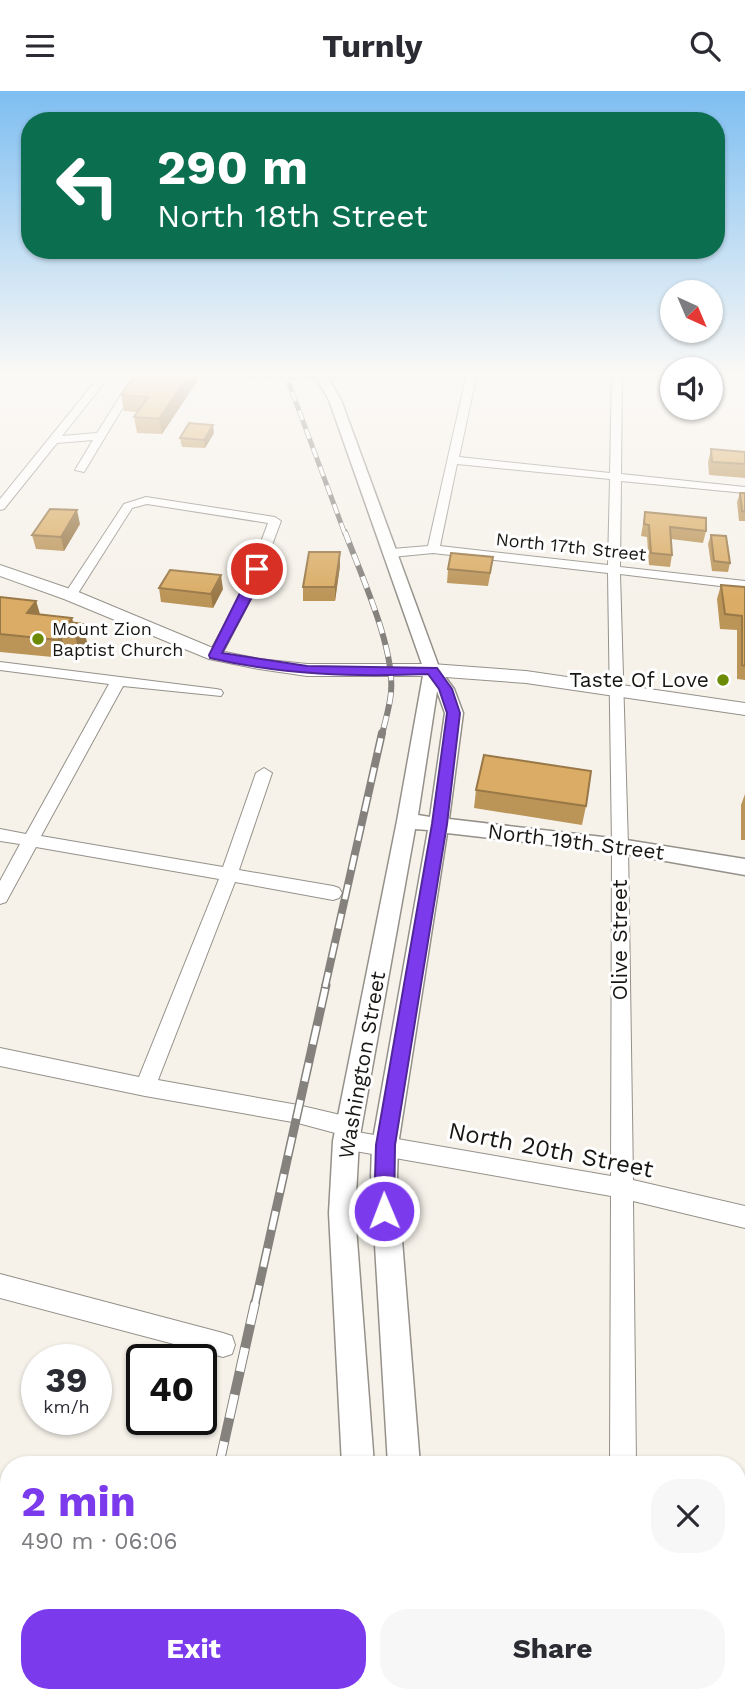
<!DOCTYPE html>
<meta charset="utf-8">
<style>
:root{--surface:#fff;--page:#f7f7f7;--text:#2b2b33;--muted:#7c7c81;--accent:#7c3aed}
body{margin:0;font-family:"Work Sans",sans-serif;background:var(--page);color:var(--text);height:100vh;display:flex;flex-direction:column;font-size:26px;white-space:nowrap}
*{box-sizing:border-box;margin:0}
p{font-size:23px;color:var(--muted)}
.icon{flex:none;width:38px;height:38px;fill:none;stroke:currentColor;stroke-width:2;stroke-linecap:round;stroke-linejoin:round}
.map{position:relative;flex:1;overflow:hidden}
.panel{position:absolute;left:0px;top:1365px;width:746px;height:247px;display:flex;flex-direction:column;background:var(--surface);border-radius:28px 28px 0 0;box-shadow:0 2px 5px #0004}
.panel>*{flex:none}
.top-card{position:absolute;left:21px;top:21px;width:704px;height:147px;border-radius:28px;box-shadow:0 2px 5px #0004;background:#0b6e4f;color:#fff;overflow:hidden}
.needle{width:46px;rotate:136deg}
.controls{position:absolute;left:660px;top:189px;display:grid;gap:14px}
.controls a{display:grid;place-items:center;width:63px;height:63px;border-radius:50%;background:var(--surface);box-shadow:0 2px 5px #0004;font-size:35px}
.speed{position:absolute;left:21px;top:1253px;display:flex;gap:14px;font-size:35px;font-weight:700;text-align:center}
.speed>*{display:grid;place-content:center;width:91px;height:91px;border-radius:50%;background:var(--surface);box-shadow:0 2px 5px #0004;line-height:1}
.speed small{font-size:18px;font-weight:400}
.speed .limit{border:4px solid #111;border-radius:10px;background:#fff;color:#111}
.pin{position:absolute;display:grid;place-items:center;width:60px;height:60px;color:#fff;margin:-30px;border:4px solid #fff;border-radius:50%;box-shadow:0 2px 7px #0007}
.me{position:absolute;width:77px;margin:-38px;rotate:359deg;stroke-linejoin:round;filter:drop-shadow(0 0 5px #0008)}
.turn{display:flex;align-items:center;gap:24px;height:147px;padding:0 21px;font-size:32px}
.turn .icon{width:91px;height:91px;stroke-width:2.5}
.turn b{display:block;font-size:49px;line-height:60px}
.round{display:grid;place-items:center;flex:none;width:74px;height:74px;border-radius:28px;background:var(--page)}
.summary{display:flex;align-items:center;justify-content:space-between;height:119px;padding:0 21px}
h1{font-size:42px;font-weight:700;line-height:52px;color:var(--accent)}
.button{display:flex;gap:14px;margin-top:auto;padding:14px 21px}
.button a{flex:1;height:80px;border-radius:28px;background:var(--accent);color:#fff;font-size:28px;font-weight:700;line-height:80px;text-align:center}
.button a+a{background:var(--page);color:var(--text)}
header{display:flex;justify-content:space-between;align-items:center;height:91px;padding:0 21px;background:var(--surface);font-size:32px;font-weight:700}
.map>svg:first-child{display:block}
</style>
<header><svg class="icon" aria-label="menu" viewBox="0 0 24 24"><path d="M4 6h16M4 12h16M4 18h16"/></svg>Turnly<svg class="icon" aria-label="search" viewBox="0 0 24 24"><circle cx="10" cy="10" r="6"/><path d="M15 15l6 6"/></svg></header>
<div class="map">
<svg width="745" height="1611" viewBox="0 0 745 1611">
<rect width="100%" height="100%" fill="#f6f2ea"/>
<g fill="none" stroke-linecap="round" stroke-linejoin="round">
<g stroke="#95918a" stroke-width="2">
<path id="minor" d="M102,282h10l-50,63 35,-3 32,-51 8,2 -53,88 -9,-2 18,-30 -36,3 -53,66 -4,1v-11z
M467,282h10l-18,84 151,16 2,-100h10l-1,101 124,13v6l-124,-12 -1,86 125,14v8l-125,-15 8,272 5,334 112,26v22l-112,-27 3,264h-26l1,-269 -273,-48 -3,-7 4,-7 -41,-11 -153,-27 -145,-30v-18l139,29 80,-198 -183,-32 -30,55 -6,2v-23l20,-37 -20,-3v-12l26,5 83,-150 -109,-14v-8l216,27 5,1 2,3 -2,3 -98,-10 -82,150 182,31 33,-94 8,-5 8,5 -33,97 94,16 6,2 3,5 -3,5 -6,2 -98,-18 -77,198 140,25 51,12 7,3 4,7 -3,5 254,44 1,-330 -4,-273 -175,-20 -41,4 -6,-4 6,-4 36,-3zM457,373l153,15 -2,86 -168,-19z
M146,406l129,20 6,4 -27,72 -34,65h-10l-2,-3 34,-62 26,-70 -121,-19 -15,4 -57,90 -5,1 -6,-4 60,-91z
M0,1183l223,59 9,3 3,9 -3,9 -9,3 -223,-59z
M593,1603h64l3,8h-64z"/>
</g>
<g stroke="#95918a" stroke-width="3">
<path id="tertiary" d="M313,282h12l16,27 99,270 14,19 9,24 -14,106 171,20 125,20v16l-125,-22 -173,-20 -49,312 -1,32 23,288h-32l-17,-288 1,-32 56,-315 -13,-1 -56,312 -4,72 19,252h-32l-13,-252 4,-72 64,-320 27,-151 -95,-270zM437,600l8,22 -15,104 -12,-2z
M353,1603h36v8h-36z
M404,1603h36l1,8h-36z"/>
</g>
<g stroke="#95918a" stroke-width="2">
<path id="secondary" d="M0,474l76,26 144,60 39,8 48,5h125l94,7 219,32v12l-219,-32 -94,-7h-125l-48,-7 -50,-10 -145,-60 -64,-23z"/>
</g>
<use href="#minor" fill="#fff" fill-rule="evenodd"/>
<use href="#tertiary" fill="#fff" fill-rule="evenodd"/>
<use href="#secondary" fill="#fff" fill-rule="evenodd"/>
<g stroke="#85827d" stroke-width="5">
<path id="rail-far4" d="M195,282l91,5 116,-5
M285,282l60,161"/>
</g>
<g stroke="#85827d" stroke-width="6">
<path id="rail-far3" d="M345,441c16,43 50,116 46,160 -1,14 -6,29 -9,43"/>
</g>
<g stroke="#85827d" stroke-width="8">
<path id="rail-far2" d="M325,896l57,-254"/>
</g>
<g stroke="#85827d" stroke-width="9">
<path id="rail-far1" d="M255,1213l71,-319"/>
</g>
<g stroke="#85827d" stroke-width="10">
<path id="rail" d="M219,1374l36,-162
M165,1611l2,-8"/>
</g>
<use href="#rail-far4" stroke="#fff" stroke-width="3.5" stroke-dasharray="10" stroke-linecap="butt"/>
<use href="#rail-far3" stroke="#fff" stroke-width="4.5" stroke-dasharray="12" stroke-linecap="butt"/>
<use href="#rail-far2" stroke="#fff" stroke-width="5" stroke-dasharray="15" stroke-linecap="butt"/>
<use href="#rail-far1" stroke="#fff" stroke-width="6" stroke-dasharray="19" stroke-linecap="butt"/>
<use href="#rail" stroke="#fff" stroke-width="8" stroke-dasharray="24" stroke-linecap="butt"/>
</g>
<path fill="#bb9457" d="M198,289l-36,54 -25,-1 -3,-16 4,-5 -14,-1 -3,-16z
M214,342l-9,15 -23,-1 -2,-9z
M711,358l34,3v26l-36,-3 -1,-13z
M740,402h5v28h-6l-2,-19z
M645,421l61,19 -3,12 -32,-4 1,16 -2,12 -21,-2 -2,-28 -6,-1z
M80,433l-16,27 -28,-2 -4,-14z
M711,444l19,28 -2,9 -16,-1 -4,-27z
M340,461v14l-5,35h-32v-14z
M448,478l43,2 -3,15 -41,-3z
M721,494l24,2v93l-8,-1v-49l-17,-1 -3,-30z
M159,497l64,1 -10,19 -52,-6z
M0,506l36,4 4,13 33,9 14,19 -7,13 -14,-1 -3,4 -63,-6z
M476,699l110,16 -4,19 -108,-17z
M745,703v46h-4v-35z"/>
<path fill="#997847" d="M190,282h7l1,7 -36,54 -3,-15z
M213,334l1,8 -9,15 -1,-8z
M77,419l3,14 -16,27 -3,-14z
M340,461v14l-5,35v-14z
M221,484l2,14 -10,19 -2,-14z
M36,510l5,18 -14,-6z
M72,527l4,16 7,-10 4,18 -7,13 -5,-19 -6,-14z
M61,544l5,19 -3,4 -5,-18z"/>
<path fill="#daac65" stroke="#997847" stroke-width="2" d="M138,282h52l-31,46 -25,-2 14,-20 -27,-2z
M189,332l24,2 -9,15 -24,-2z
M711,358l34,3v12l-33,-2z
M740,402h5v19l-3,-1z
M50,418l27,1 -16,27 -29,-2z
M645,421l61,6v13l-36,-4 2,28 -21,-2 -2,-28 -5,-1z
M711,444l15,1 4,27 -16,-2z
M309,461h31l-5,35h-32z
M451,462l42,4 -3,16 -42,-4z
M170,479l51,5 -10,19 -52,-6z
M721,494l24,2v79l-3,-1v-49l-17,-2z
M0,506l36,4 -9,12 45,5 -3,4 14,2 -8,12 -14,-1 -3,5 -58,-6z
M484,664l107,16 -5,35 -110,-16z"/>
<linearGradient id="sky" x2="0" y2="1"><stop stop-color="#7ebef1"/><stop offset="0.56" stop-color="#fbf9f6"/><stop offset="1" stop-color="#fbf9f6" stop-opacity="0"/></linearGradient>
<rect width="745" height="507" fill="url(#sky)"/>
<path fill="#7c3aed" stroke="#51269a" stroke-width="2" d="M253,476l10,2 -9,24 -32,60 85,13 130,2 15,21 8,24 -13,111 -52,321 -1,66 -3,7 -7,3 -7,-3 -3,-7 2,-66 56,-321 15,-111 -8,-24 -11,-15c-73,3 -145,1 -218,-16l-1,-3z"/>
<g fill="#6d8a03" stroke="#fff" stroke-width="2.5">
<circle cx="38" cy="548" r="7"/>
<circle cx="723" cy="589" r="7"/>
</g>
<g text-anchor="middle" stroke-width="6" stroke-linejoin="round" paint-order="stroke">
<g font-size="18" fill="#181613" stroke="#fff">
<text transform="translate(571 456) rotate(6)" y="6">North 17th Street</text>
</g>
<g font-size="18" fill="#181613" stroke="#fff" text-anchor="start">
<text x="52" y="544">Mount Zion<tspan x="52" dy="21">Baptist Church</tspan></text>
</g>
<g font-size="21" fill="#181613" stroke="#fff" text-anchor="end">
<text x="709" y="596">Taste Of Love</text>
</g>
<g font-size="21" fill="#181613" stroke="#fff">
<text transform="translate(576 751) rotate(7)" y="7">North 19th Street</text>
<text transform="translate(620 849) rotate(-90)" y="7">Olive Street</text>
<text transform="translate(362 974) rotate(-80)" y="7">Washington Street</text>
</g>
<g font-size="24" fill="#181613" stroke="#fff">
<text transform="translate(551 1059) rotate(11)" y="8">North 20th Street</text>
</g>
</g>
</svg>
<div class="controls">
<a><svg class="needle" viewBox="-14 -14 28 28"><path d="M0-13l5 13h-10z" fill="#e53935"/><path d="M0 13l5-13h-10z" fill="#7c7c81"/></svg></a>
<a><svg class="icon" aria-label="sound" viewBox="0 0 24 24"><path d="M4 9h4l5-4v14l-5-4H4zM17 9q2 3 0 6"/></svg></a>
</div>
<div class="speed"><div>39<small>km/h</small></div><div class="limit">40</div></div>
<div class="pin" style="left:257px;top:478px;background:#d93025"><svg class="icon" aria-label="arrive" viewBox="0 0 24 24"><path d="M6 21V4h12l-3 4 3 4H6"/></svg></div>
<svg class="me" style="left:384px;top:1120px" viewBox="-20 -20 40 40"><circle r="17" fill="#7c3aed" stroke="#fff" stroke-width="3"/><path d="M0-11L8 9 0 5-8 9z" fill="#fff"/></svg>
<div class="top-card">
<div class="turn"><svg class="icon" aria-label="left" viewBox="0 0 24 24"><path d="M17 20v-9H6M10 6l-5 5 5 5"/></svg><div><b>290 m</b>North 18th Street</div></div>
</div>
<section class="panel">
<div class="summary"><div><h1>2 min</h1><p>490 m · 06:06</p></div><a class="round"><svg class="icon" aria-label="close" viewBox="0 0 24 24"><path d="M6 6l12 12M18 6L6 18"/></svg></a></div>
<div class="button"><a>Exit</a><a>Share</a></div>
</section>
</div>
